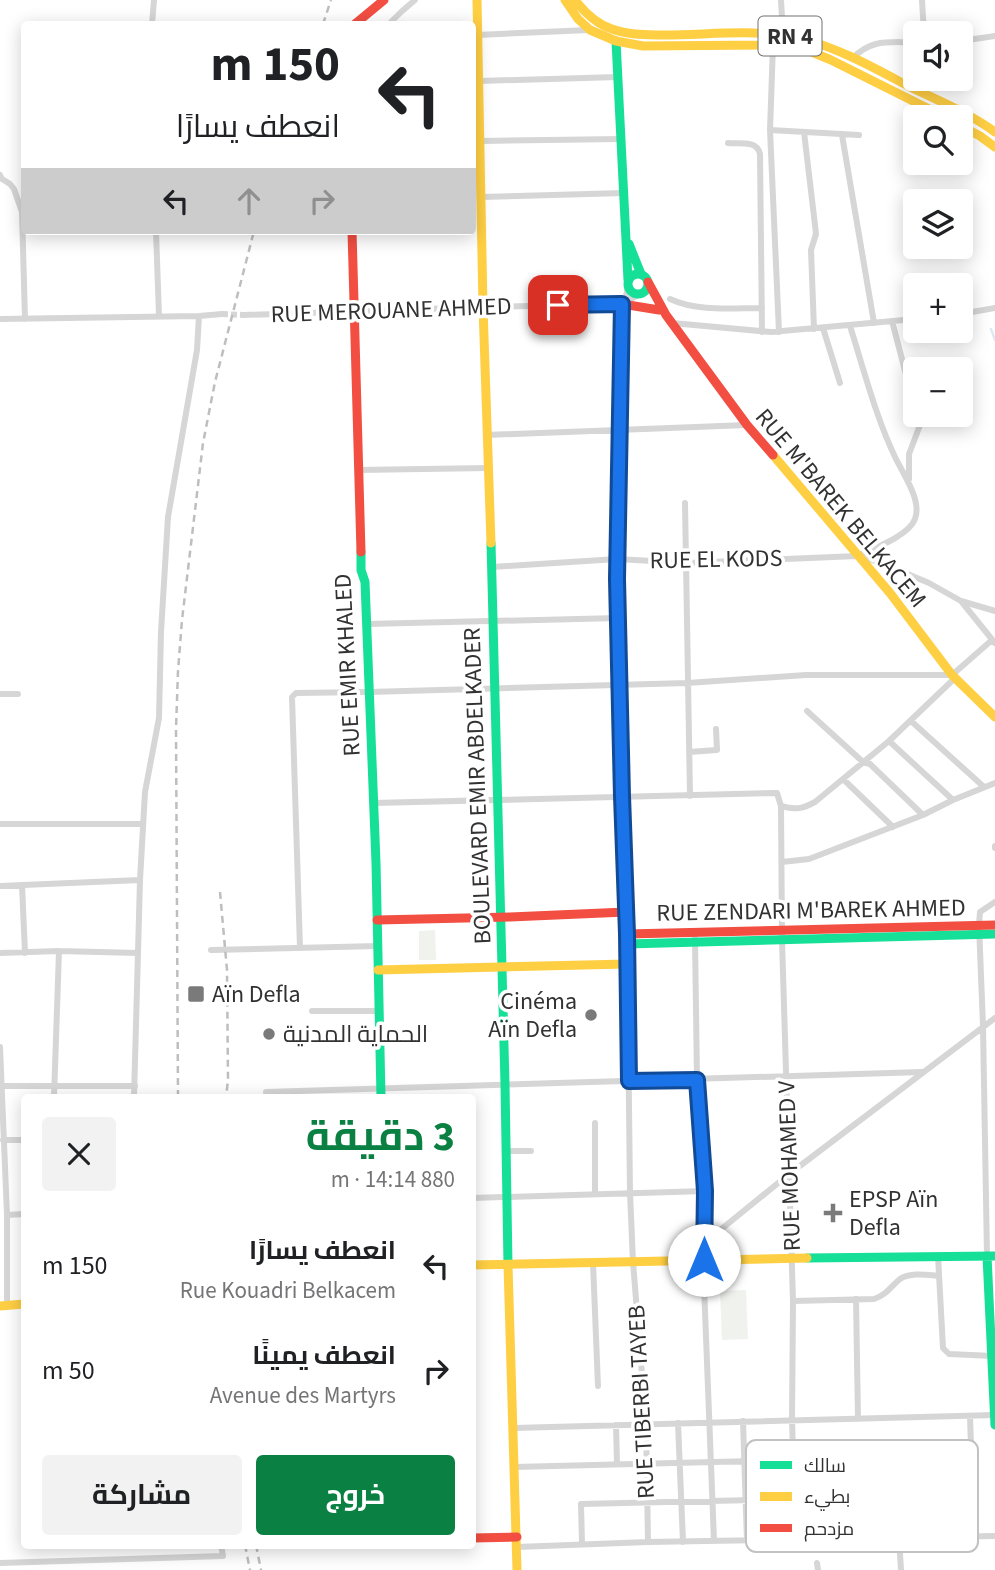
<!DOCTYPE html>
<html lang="ar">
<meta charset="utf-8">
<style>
:root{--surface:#fff;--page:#f2f2f2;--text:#202124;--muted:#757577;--accent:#0b8043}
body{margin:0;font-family:"Source Sans 3",Cairo,sans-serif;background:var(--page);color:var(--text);direction:rtl;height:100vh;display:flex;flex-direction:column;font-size:26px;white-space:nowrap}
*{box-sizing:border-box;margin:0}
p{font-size:23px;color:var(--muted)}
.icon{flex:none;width:38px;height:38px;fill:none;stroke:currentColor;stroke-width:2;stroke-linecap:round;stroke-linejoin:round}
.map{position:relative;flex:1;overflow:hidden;direction:ltr}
.details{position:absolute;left:21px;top:1094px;width:455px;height:455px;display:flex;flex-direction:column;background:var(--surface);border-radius:7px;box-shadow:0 4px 18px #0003;direction:rtl}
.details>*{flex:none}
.banner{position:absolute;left:21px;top:21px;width:455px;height:214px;border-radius:7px;box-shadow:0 4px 18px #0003;direction:rtl;background:#fff;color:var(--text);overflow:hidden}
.fabs{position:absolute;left:903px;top:21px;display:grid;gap:14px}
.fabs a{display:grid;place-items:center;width:70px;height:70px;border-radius:7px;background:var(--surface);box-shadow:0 4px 18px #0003;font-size:35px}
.pin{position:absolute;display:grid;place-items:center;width:60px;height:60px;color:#fff;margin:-30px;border-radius:14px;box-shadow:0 4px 10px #0006}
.me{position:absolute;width:77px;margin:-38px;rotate:0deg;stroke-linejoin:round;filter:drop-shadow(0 0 5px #0008)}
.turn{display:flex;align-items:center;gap:24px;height:147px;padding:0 21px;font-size:32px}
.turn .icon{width:91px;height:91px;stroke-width:2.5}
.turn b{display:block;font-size:49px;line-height:60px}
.lanes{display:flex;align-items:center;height:66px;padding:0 21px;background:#0003;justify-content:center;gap:35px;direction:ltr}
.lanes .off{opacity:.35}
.round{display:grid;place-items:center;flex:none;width:74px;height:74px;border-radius:7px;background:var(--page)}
.summary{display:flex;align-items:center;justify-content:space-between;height:119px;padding:0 21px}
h1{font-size:42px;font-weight:700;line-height:52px;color:var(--accent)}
.cta{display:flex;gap:14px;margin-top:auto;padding:14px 21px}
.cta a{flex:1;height:80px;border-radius:7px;background:var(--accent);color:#fff;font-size:28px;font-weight:700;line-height:80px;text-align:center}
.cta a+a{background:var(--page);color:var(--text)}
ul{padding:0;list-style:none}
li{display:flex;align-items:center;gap:21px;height:105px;padding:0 21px}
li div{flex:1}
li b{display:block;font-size:26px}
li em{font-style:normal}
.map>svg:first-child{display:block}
</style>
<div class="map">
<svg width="995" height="1570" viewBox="0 0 995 1570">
<rect width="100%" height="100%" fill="#fff"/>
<path fill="#f0f3ed" d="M435,930l1,30h-17v-29z
M746,1290l2,49 -26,1 -2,-49z"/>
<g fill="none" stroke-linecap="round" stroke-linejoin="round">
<path stroke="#dee9f1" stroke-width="2.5" d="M991,329l4,11"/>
<path stroke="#d6d6d6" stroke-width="6" stroke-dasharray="6 3" stroke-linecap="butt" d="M222,314l21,1"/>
<path stroke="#d6d6d6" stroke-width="6" d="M781,0l2,35
M922,0l2,33
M152,24l2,-24
M389,24l12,-12 14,-12
M477,35l112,-5
M961,41l34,-5
M773,45l-3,85 9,202
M853,58c19,-20 37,-15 62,-16
M479,81l139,-4
M770,130l89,5
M804,132l11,93 1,9 -5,16 3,79
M842,135l32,188
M480,141l141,-2
M728,143c12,1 29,-3 32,11l2,178
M0,175l2,4 8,5 4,5 8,23 3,107
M481,197l143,-4
M156,231l3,85
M628,287l-2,9 -4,8 -5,255 5,237 5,138 3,259 3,69 13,162 2,118
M670,299c28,13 61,9 92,9
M623,303l17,-9
M961,314l34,-6
M243,315l240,-8 139,-3
M0,319l199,-3 23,-2
M892,321l23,88
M672,323l99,9 144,-13
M850,326c14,44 26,92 46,133 8,16 26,42 19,60 -6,17 -43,30 -58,37
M823,328l17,55
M486,435l261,-10
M358,470l130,-2
M909,479v-25l11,-29 -3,-10
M685,503l5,293
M492,567l125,-8 70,4 170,-7 22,6 50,21 32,18 34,10
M961,601l34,42
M367,624l251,-6
M0,694h18
M807,711l56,51 7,2 53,51
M911,721l73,66
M889,741l64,59
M689,752l28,-2 -1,-21
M843,779l50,48
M374,803l403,-10 4,13 1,134 11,361 -1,119 4,120
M781,806c15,4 21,3 34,-4l74,-61 67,-64
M0,824h143
M995,846v2
M782,862l27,-3 114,-44 30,-15 42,-17
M22,885l3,68
M0,886l140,-6
M695,938l2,142 8,111 -2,69 11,281
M300,948l-8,-251 4,-4 73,-1 318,-9 119,-8h146l40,-35
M211,950l167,-4
M0,953l59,-2 79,2
M312,1011h68
M0,1047l7,168v91
M2,1086h133
M266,1092l656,-20
M54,1097l5,-146
M134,1097l6,-217 5,-88 14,-74 2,-86 7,-115 29,-167 2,-34
M595,1123v71
M3,1140h21
M506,1151h25
M472,1198l233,-7
M7,1215l17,-1
M938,1256l5,92 6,6 44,2
M987,1256l-4,-230 -4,-101 1,-13 15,-10
M680,1260l23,-16 85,-69 207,-157
M593,1263l5,123
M856,1299l2,120
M793,1301l81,-2c14,-5 16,-12 26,-20 10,-7 28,-4 39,-3
M970,1416l4,120
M743,1421l4,120
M678,1423l5,119
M616,1425l1,39
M514,1428l481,-13
M514,1467l279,-7
M899,1538l2,32
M582,1544l-1,-40 213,-5
M517,1547l131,-5 347,-6
M0,1563l223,-7 -2,-11
M817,1563l1,7"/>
<path stroke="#16e098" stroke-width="9" d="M616,41l12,239
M629,244l12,30
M628 284a10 10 0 1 1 20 0a10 10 0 1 1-20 0Z
M491,543l14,541 3,181
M361,552v18l4,12 11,281 5,234
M627,944l368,-10
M987,1256l8,169
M807,1258l188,-2"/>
<path stroke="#ffcf43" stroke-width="9" d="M477,0l6,307 8,236
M565,0l13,19 12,11 26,11 27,5 130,-1 34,5 24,10 114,57
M575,0c10,13 21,24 37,29 17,6 35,6 53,6 45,0 93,-7 138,4 38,10 73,30 107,48 29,14 59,26 85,45
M961,126l19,10 15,11
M773,455l117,138 62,82 43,42
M378,970l249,-6
M472,1265l335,-7
M508,1265l9,305
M0,1306l24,-2"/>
<path stroke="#f24e42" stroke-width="9" d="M355,24l29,-24
M352,231l9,321
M648,282l18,33 81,110 26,30
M622,304l37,6
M377,920l133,-3 116,-5
M627,934l368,-9
M472,1538l45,-1"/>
<path stroke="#bebebe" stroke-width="2.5" stroke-dasharray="7 5" stroke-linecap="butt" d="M323,24l8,-24
M220,892l7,78 1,110 -2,17
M178,1097l-2,-368 2,-58 4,-51 21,-177 12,-61 39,-151
M245,1545l5,25
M256,1545l5,25"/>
</g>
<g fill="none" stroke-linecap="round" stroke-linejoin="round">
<g stroke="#114b97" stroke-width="18">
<path id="route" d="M558,305l64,-1 -5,275 5,217 5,138 2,147 68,-1 8,111 -1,69"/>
</g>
<use href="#route" stroke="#1a73e8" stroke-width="12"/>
</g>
<g fill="#7a7a7a" stroke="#fff" stroke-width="2.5">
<rect x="187" y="985" width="18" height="18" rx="3.5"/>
<circle cx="591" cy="1015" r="7"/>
<circle cx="269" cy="1034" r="7"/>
<path d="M829.5 1202.5h7v7h7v7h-7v7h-7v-7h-7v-7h7z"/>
</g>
<g text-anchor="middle" stroke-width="7" stroke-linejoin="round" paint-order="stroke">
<rect fill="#fff" stroke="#707070" stroke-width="2" x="758.5" y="16.5" width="63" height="39" rx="5"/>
<g font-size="23" font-weight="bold" fill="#323232">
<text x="790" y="44">RN 4</text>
</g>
<g font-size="24" fill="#323232" stroke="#fff">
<text transform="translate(391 310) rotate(-2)" y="8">RUE MEROUANE AHMED</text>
<text transform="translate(841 508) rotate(50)" y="8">RUE M'BAREK BELKACEM</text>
<text transform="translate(716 559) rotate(-1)" y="8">RUE EL KODS</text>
<text transform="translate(347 665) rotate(-93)" y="8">RUE EMIR KHALED</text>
<text transform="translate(477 786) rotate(-92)" y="8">BOULEVARD EMIR ABDELKADER</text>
<text transform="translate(811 910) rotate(-1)" y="8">RUE ZENDARI M'BAREK AHMED</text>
<text transform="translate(789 1166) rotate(-92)" y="8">RUE MOHAMED V</text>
<text transform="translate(641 1402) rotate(-93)" y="8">RUE TIBERBI TAYEB</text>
</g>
<g font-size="24" fill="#323232" stroke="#fff" text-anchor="start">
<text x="212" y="1002">Aïn Defla</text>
<text x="577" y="1009" text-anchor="end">Cinéma<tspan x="577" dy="28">Aïn Defla</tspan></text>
<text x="283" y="1042">الحماية المدنية</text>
<text x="849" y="1207">EPSP Aïn<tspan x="849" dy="28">Defla</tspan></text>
</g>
</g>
<rect x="746" y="1440" width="232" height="112" rx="10" fill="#fff" stroke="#c2c2c2" stroke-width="2"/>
<rect x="760" y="1461" width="32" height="8" fill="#16e098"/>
<rect x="760" y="1492" width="32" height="9" fill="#ffcf43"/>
<rect x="760" y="1524" width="32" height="8" fill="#f24e42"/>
<g font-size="19" fill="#323232">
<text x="804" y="1472">سالك</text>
<text x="804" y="1503">بطيء</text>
<text x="804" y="1535">مزدحم</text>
</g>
</svg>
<div class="fabs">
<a><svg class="icon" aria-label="sound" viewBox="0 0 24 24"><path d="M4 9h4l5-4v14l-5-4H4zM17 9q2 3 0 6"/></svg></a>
<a><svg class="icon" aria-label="search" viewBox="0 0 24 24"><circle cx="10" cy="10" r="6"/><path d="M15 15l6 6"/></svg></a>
<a><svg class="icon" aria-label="layers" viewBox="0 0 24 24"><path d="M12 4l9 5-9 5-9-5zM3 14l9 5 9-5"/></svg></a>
<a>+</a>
<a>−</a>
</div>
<div class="pin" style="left:558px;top:305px;background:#d93025"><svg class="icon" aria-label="arrive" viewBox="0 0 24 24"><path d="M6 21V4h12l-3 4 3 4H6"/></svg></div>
<svg class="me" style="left:704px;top:1260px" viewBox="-20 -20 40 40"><circle r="19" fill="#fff"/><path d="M0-13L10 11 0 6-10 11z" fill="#1a73e8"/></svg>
<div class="banner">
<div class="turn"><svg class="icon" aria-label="left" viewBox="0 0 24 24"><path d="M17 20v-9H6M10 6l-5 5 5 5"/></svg><div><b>150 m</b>انعطف يسارًا</div></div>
<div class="lanes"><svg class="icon" aria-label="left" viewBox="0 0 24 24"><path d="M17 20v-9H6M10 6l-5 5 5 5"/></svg><svg class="icon off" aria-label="ahead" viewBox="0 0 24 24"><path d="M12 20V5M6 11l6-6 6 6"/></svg><svg class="icon off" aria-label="right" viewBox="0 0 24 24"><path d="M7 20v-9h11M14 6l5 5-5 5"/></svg></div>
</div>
<section class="details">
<div class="summary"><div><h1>3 دقيقة</h1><p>880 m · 14:14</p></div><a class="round"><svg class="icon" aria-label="close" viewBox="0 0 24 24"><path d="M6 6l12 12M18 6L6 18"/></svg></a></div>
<ul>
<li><svg class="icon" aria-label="left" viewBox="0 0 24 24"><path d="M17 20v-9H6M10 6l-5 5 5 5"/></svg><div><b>انعطف يسارًا</b><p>Rue Kouadri Belkacem</p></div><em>150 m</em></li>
<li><svg class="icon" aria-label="right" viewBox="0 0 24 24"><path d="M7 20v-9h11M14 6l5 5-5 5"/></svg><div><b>انعطف يمينًا</b><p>Avenue des Martyrs</p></div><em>50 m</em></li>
</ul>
<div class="cta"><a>خروج</a><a>مشاركة</a></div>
</section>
</div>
